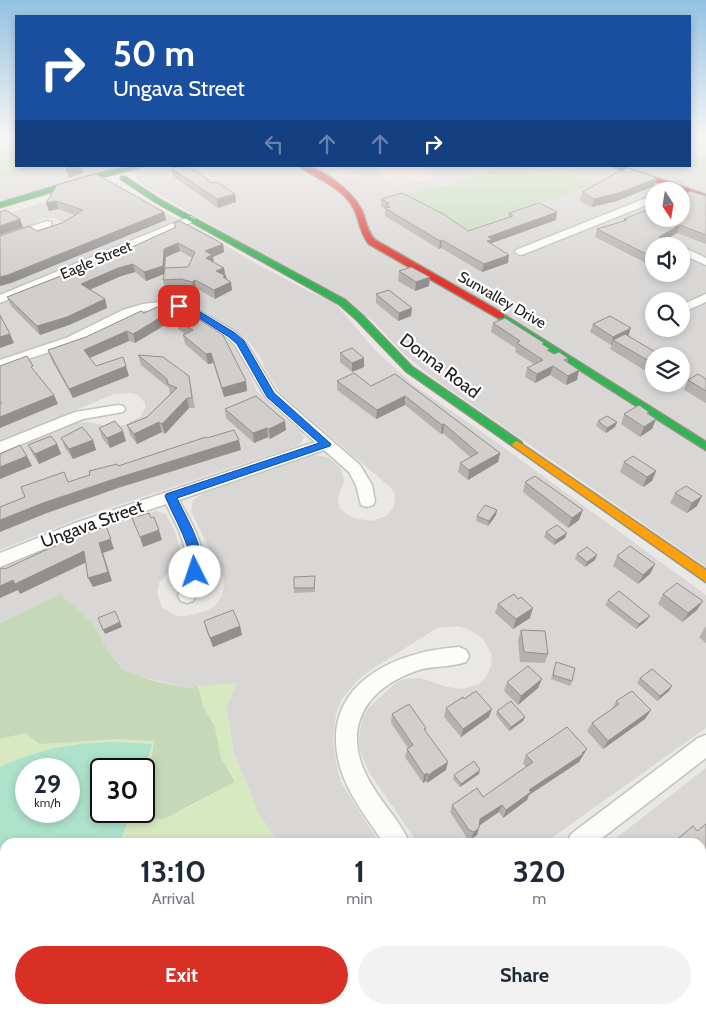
<!DOCTYPE html>
<style>
:root{--surface:#fff;--page:#f2f2f3;--text:#1f2937;--muted:#747a83;--accent:#d93025}
body{margin:0;font-family:Cabin,sans-serif;background:var(--page);color:var(--text);height:100vh;display:flex;flex-direction:column;font-size:19px;white-space:nowrap}
*{box-sizing:border-box;margin:0}
p{font-size:16px;color:var(--muted)}
.icon{flex:none;width:28px;height:28px;fill:none;stroke:currentColor;stroke-width:2;stroke-linecap:round;stroke-linejoin:round}
.map{position:relative;flex:1;overflow:hidden}
.side{position:absolute;left:0px;top:838px;width:706px;height:176px;display:flex;flex-direction:column;background:var(--surface);border-radius:15px 15px 0 0;box-shadow:0 2px 8px #0003}
.side>*{flex:none}
.hud{position:absolute;left:15px;top:15px;width:676px;height:152px;border-radius:0px;box-shadow:0 2px 8px #0003;background:#1a4fa0;color:#fff;overflow:hidden}
.needle{width:32px;rotate:168deg}
.tools{position:absolute;left:645px;top:182px;display:grid;gap:10px}
.tools a{display:grid;place-items:center;width:45px;height:45px;border-radius:50%;background:var(--surface);box-shadow:0 2px 8px #0003;font-size:25px}
.speed{position:absolute;left:15px;top:758px;display:flex;gap:10px;font-size:25px;font-weight:700;text-align:center}
.speed>*{display:grid;place-content:center;width:65px;height:65px;border-radius:50%;background:var(--surface);box-shadow:0 2px 8px #0003;line-height:1}
.speed small{font-size:12px;font-weight:400}
.speed .limit{border:2px solid #111;border-radius:8px;background:#fff;color:#111}
.pin{position:absolute;display:grid;place-items:center;width:42px;height:42px;color:#fff;margin:-21px;border-radius:10px;box-shadow:0 2px 8px #0006}
.me{position:absolute;width:55px;margin:-28px;rotate:356deg;stroke-linejoin:round;filter:drop-shadow(0 0 4px #0008)}
.turn{display:flex;align-items:center;gap:18px;height:105px;padding:0 15px;font-size:22px}
.turn .icon{width:65px;height:65px;stroke-width:2.5}
.turn b{display:block;font-size:35px;line-height:42px}
.lanes{display:flex;align-items:center;height:48px;padding:0 15px;background:#0003;justify-content:center;gap:25px;direction:ltr}
.lanes .off{opacity:.35}
.eta{display:flex;justify-content:space-evenly;align-items:center;height:85px;text-align:center}
.eta b{font-size:30px;font-weight:800;line-height:35px}
.primary-button{display:flex;gap:10px;margin-top:auto;padding:10px 15px}
.primary-button a{flex:1;height:58px;border-radius:30px;background:var(--accent);color:#fff;font-size:20px;font-weight:800;line-height:58px;text-align:center}
.primary-button a+a{background:var(--page);color:var(--text)}
.map>svg:first-child{display:block}
</style>
<div class="map">
<svg width="706" height="1013" viewBox="0 0 706 1013">
<rect width="100%" height="100%" fill="#eae8e4"/>
<path fill="#d9d7d5" fill-rule="evenodd" d="M690,137h16v19l-16,3z
M37,166h88l-125,35v-22z
M152,166h151l47,31 12,35 344,213v122l-277,-192 -25,-21 -32,-34 -234,-138 -5,-13z
M339,166h36l6,10 54,4 -10,-14h65l2,2 -7,5 -23,9 -26,4 30,45 128,-47 -32,-13 -16,4 -10,-2 -13,-7h85l60,22 -3,3h-11v5l-140,54v3l3,2 7,-1 130,-53v18h27v-27l25,7v60l-20,-12 -32,-1v28h27v-20l25,11v29l-25,11v-4h-27v28h27v-16l25,-11v138l-330,-199 -36,-58 17,-7zM654,356h27v28h-27z
M621,166h57l28,6v22z
M103,177l74,42v4l-177,73v-54l34,-11 12,-1 16,-7 -6,-5h-13l-15,10 -28,9v-21l67,-21z
M187,227l10,1 56,34 57,30 23,9 43,50 39,35 80,55 211,154v133l-160,114h-129l-48,-70 -9,-20 -2,-10 5,-25 6,-10 28,-25 8,-3 16,-1 26,9 15,2 17,-5 7,-7 6,-14 -1,-9 -8,-16 -17,-10 -9,-2 -20,2 -68,43 -11,9 -16,19 -6,14 -3,30 5,29 4,12 37,58h-101l-19,-28 -25,-60 -8,-48 11,-23 -47,5 -52,-12 -15,-6 -14,-18 -17,-30 -32,-28 -60,29v-55l85,-35 71,-22 10,3 9,18 5,18 -1,9 -20,24 -2,9 5,16 15,8h10l19,-5 9,-5 6,-9 3,-10 -1,-10 -32,-66 2,-11 11,-7 109,-38 15,2 13,12 3,12 -6,17v5l2,6 6,5 7,4 19,3 14,-5 8,-9 1,-13 -4,-6 -111,-95 -15,-24 -6,-15 -14,-16 -53,-35 -27,-3 -28,5 -68,31 -69,23v-57z
M168,309l15,3 48,31 11,15 15,33 12,13 32,28 3,5 -2,5 -5,4 -212,70 -85,34v-95l75,-32 14,-1 17,4 18,-1 16,-8 5,-9v-5l-7,-8 -7,-2 -17,1 -114,48v-73l67,-22 73,-33z
M706,768v245h-310l5,-4h300v-167h-90z"/>
<path fill="#eddbd8" d="M308,166h31l19,10 -18,7z
M375,166h50l11,14 -41,5 -14,-9z"/>
<path fill="#d7e9c1" fill-rule="evenodd" d="M237,683l-11,23 8,48 25,60 19,28h-273v167h296l-6,4h-295v-274l25,-6 129,8 -2,16 1,19 -5,18 32,18 55,-30 -14,-24 -6,-31 -12,-21 -5,-20zM26,769h43v42h-43zM101,769h43v42h-43z"/>
<path fill="#c5d9b9" d="M16,142v24h21l-37,13v-32z
M706,156v16l-28,-5 12,-1v-7z
M490,166h33l13,7 10,2 16,-4 33,13 -129,47 -70,-35c28,-7 73,-12 96,-28z
M60,594l32,28 17,30 14,18 31,11 36,7 8,-2 5,20 12,21 6,31 14,24 -71,37 -15,-1 -1,-24 5,-18 -1,-19 2,-16 -36,-2 -78,5 -15,-11 -25,6v-116z"/>
<path fill="#aee2cb" fill-rule="evenodd" d="M114,742l38,2 -8,27v-2h-43v42h30l-11,31h-115v167h68l-1,4h-72v-246c39,-18 72,-24 114,-25zM26,769h43v42h-43z"/>
<g fill="none" stroke-linecap="round" stroke-linejoin="round">
<g stroke="#c2c2c0" stroke-width="3">
<path id="street" d="M16,138v5l-16,5v-6z
M654,195v7l-130,52 -4,1 -5,-3 1,-2z
M191,216l5,3 -1,2 -195,82v-8z
M47,221l4,1v4l-51,17v-6z
M681,248l6,1 19,9v7l-25,-11z
M706,294v8l-25,11v-8z
M168,301l20,3 48,28 10,11 30,49 84,73 12,20 3,16 -2,4 -6,2 -6,-2 -5,-20 -7,-13 -25,-22 -145,50c20,36 35,61 14,101l-6,2 -6,-2 -3,-5c15,-40 7,-55 -12,-92l-79,27 -87,36v-14l75,-30 240,-81 -49,-44 -31,-53 -7,-7 -47,-28 -13,-1 -24,2 -13,5 -57,28 -74,24v-8l66,-22 57,-28 20,-6z
M118,405l5,1 2,3 -2,3 -40,7 -83,34v-11l75,-30z
M459,647l7,3 3,6 -3,6c-17,6 -36,3 -53,10 -55,21 -72,65 -40,115 11,19 28,35 36,55h-26c-16,-24 -37,-50 -44,-79 -19,-78 55,-112 120,-116z
M706,735v23l-109,84h-30l4,-8 127,-96z
M346,1009h31l-2,4h-31z"/>
</g>
<g stroke="#92937c" stroke-width="3">
<path id="fast" d="M132,166h12l-50,13 -94,28v-4l90,-27z
M121,177h4l35,23 185,100 18,16 49,51 109,75 1,2 -1,2h-8l-107,-75 -49,-51 -18,-16 -183,-102 -35,-23z
M501,313l205,129v8l-208,-132v-4z"/>
</g>
<g stroke="#92937c" stroke-width="3">
<path id="slow" d="M517,441l189,129v12l-193,-136 -1,-2z"/>
</g>
<g stroke="#92937c" stroke-width="3">
<path id="jam" d="M299,166c21,0 52,24 62,43 5,10 5,22 14,31l129,74v4h-6l-129,-74c-10,-12 -9,-26 -17,-39 -13,-20 -35,-26 -53,-39z
M611,166h10l85,29v4z"/>
</g>
<use href="#street" fill="#fcfcfb" fill-rule="evenodd"/>
<use href="#fast" fill="#30b455" fill-rule="evenodd"/>
<use href="#slow" fill="#ff9f0a" fill-rule="evenodd"/>
<use href="#jam" fill="#e5322d" fill-rule="evenodd"/>
</g>
<path fill="#b4b1af" fill-rule="evenodd" d="M171,168l22,3 19,12 23,11 1,8 -18,6 -45,-32z
M57,185l107,27 2,8 -155,63 26,-52 25,-8 13,-8 -17,-6 -9,2z
M654,186l-37,15 -25,6 -12,-6 2,-9z
M706,196v48l-29,-11 -12,7 -11,22 -4,3 -55,-28 2,-8 26,-8 1,-2h30z
M381,199l87,32 40,-14 1,-4 47,7 -64,23v1l16,19 -26,9 -41,-24 -2,1 -54,-33v-7l-4,-3z
M174,223l49,21 1,8 -11,5v5l11,6 2,11 6,11 -17,9 -19,-11 -3,2 -11,-2 -17,1 -2,-9 1,-6 -18,7 -11,-9 -14,4 -31,14 15,9 2,9 -38,17 -29,10 -29,-29 -4,-9 110,-43 58,-26zM180,251l12,7 -4,9 -23,2 1,-12z
M399,271l30,15 -14,5 -17,-10z
M376,294l35,22 -13,5 -22,-18z
M144,313l31,6 -40,24 -6,-2 -39,17 6,8 33,10 -56,22 -22,-39 -3,-9 38,-13z
M189,313l57,68 1,10 -23,6 -11,-34 -5,1 -23,-20 -2,-9 2,-1 -7,-5 -2,-9z
M493,323l51,20 -1,1 6,7 5,3 14,4 -1,5 12,7 -2,10 -11,5 -16,-10 -15,8 -10,-6 2,-9 7,-4 -19,-12 1,-4 -25,-16z
M593,324l36,12 25,20v20l-44,-27 2,-4h-1l-21,-13z
M340,353l24,14 -12,5 -12,-10z
M138,355l51,21 6,32h-6l-24,26 -3,-2 -25,12 -7,-9 -3,-10 20,-8 23,-23 -1,-6 -28,-23z
M395,374l105,79 -2,9 -30,18 -10,-8 2,-9 10,-6 -27,-24 -2,1 -36,-29 -29,14 -39,-29v-9l34,5z
M706,379v24l-22,-13 4,-10z
M225,409l61,21 -16,9 -2,-2 -14,6 -28,-25z
M624,414h24l8,5 -4,10 -12,8 -19,-13z
M598,421l19,1 -2,5 -9,6 -10,-7z
M99,428l27,13 -16,7 -8,-10z
M61,438l32,2 3,10 -23,9 -8,-11z
M57,444l4,10 -22,10 -6,-9 -5,-10z
M624,462l32,9 -4,10 -9,6 -23,-15z
M525,482l54,38 -11,8 -45,-36z
M675,493l22,13 -10,7 -17,-10z
M496,515l-8,11 -12,-5 1,-5z
M546,532l19,6 -11,7 -10,-8z
M577,554l18,6 -10,7 -10,-8z
M617,556l38,8 -5,10 -12,10 -25,-18z
M315,581v11l-21,1v-5z
M663,594l34,16 -15,12 -24,-18z
M608,600l39,20 -11,9 -31,-24z
M498,604l32,14 -17,11 -18,-16z
M204,621l36,5 2,9 -29,12 -7,-17z
M706,626v17l-7,-6z
M521,630l27,24 -3,9 -25,-1 -2,-22z
M556,662l16,19 -2,5 -19,-7z
M640,678l29,13 -12,10 -20,-18z
M542,679l-4,9 -20,17 -14,-14 3,-9z
M464,699l25,18 -28,20 -17,-20 2,-9z
M616,701l35,9 -6,9 -42,30 -16,-18 5,-8 20,-14z
M497,711l28,6 -2,4 -14,10 -13,-16z
M392,714l34,14 -1,4 21,38 -19,13 -1,-2 -3,2 -18,-26 2,-8 1,-1 -17,-25z
M526,755l56,2 -3,5 -50,33 -2,5 -24,18 -4,-6 -19,13 -3,10 -6,4 -4,-1 -17,-26 2,-7 31,-8 43,-30 -3,-4z
M479,774l-19,13 -7,-8 1,-4z"/>
<path fill="#92908e" d="M76,166h5l2,7 -14,5 -3,-9z
M657,178l-3,8 -37,15 -25,6 2,-8z
M235,194l1,8 -18,6 -1,-9z
M56,201l2,8 -9,2 -3,-8z
M164,212l2,8 -155,63 -11,3v-9z
M557,212l-1,8 -64,23v4l-6,2 2,-12z
M20,219l3,8 -23,8v-9z
M680,225l-3,8 -21,12 3,-8z
M442,240l-1,8 -2,1 1,-8z
M178,243l2,8 -14,6 -2,17 -18,7 -2,-9 20,-23z
M223,244l1,8 -11,5 1,6 -7,3 -2,-15z
M509,255l-1,8 -26,9 2,-8z
M654,256v6l-4,3 2,-8z
M133,264l2,8 -14,4 -37,16 -3,-8 37,-16z
M224,268l1,8 -9,-5z
M226,276l1,8 4,-2 1,8 -17,9 -1,-9 9,-13z
M430,277l-1,9 -14,5 1,-9z
M195,280l1,8 -3,2 -1,-8z
M105,299l2,9 -38,17 -29,10 -3,-9z
M412,308l-1,8 -13,5 1,-8z
M173,310l2,9 -40,24 -2,-9z
M631,328l-3,9 -15,3 -1,5h-1l2,-8z
M127,331l2,10 -42,18 -3,-9z
M10,334l4,9 -14,5v-11z
M211,353l2,10 -5,1 -2,-10z
M364,358v9l-12,5v-9z
M126,366l3,10 -56,22 -4,-9z
M553,366l-3,9 -15,8 2,-9z
M579,370l-2,10 -11,5 2,-9z
M246,381l1,10 -23,6 -2,-9z
M54,395l4,9 -58,24v-11z
M405,396v9l-29,14 1,-9z
M187,398l2,10 -24,26 -3,-10z
M656,419l-4,10 -12,8 4,-10z
M285,421l1,9 -16,9 -1,-10z
M159,422l3,10 -25,12 -3,-10z
M617,422l-2,5 -9,6 1,-5z
M444,424l-1,9 -2,1 1,-9z
M267,428l1,9 -14,6 -1,-10z
M123,431l3,10 -16,7 -3,-10z
M93,440l3,10 -23,9 -4,-10z
M239,440l2,10 -123,38 -71,25 -47,19v-12l43,-17 71,-24z
M57,444l4,10 -22,10 -4,-10z
M500,453l-2,9 -30,18 1,-10z
M27,456l5,10 -32,13v-12z
M656,471l-4,10 -9,6 4,-10z
M702,496l-5,10 -10,7 5,-10z
M497,510l-1,5 -8,11 1,-5z
M583,510l-4,10 -11,8 4,-10z
M106,526l8,23 -11,4 9,28 -19,6 -5,-9 11,-35z
M159,530l3,10 -19,7 -3,-10z
M567,533l-2,5 -11,7 2,-5z
M84,551l5,10 -69,33 -2,-4 -18,8v-12z
M597,555l-2,5 -10,7 2,-5z
M655,564l-5,10 -12,10 5,-9z
M703,601l-6,9 -15,12 6,-9z
M533,608l-3,10 -17,11 3,-10z
M650,616l-3,4 -11,9 3,-5z
M120,622l2,5 -17,7 -2,-4z
M240,626l2,9 -29,12 -3,-9z
M542,679l-4,9 -20,17 3,-9z
M672,686l-3,5 -12,10 3,-5z
M492,709l-3,8 -28,20 2,-8z
M651,710l-6,9 -42,30 5,-8z
M525,717l-2,4 -14,10 2,-4z
M587,749l-8,13 -50,33 -2,5 -24,18 3,-8 23,-20z
M448,762l-2,8 -19,13 1,-8z
M480,770l-1,4 -19,13 1,-3z
M427,773l-1,8 -3,2 1,-8z
M502,805l-3,7 -22,15 3,-8z
M479,828l-2,7 -6,4 3,-7z"/>
<path fill="#d1cecb" stroke="#92908e" d="M68,166h8l-10,3z
M183,166h7l3,5 3,-1 16,13 5,-1 18,12 -18,5 -46,-31z
M628,168l29,10 -38,15 -25,6 -12,-7 34,-19z
M96,174l68,38 -156,63 -8,2v-41l29,-10 8,5 25,-8 21,-13 -27,-9 -10,2 11,-18z
M690,191l16,5v39l-26,-10 -21,12 16,7 -4,2h-17v10l-2,1 -55,-28 30,-9 -3,-1 30,-12v12h27v-22z
M402,193l43,22 23,16 45,-15 -4,-3 30,-10 18,9 -69,25 5,2 -6,2 22,14 -25,9 -42,-24 -2,1 -55,-33 5,-1 -4,-3 3,-1 -8,-4z
M6,210l14,9 -20,7v-14z
M180,221l43,23 -18,7 7,4 -6,3 18,10 -8,3 10,5 -3,1 8,5 -17,8 -19,-10 -3,2 -11,-3 -18,1 2,-12 23,-1 7,-15 -17,-9 -14,6 -1,17 -19,6 -11,-8 -15,4 -37,16 24,15 -38,18 -30,9 -30,-29 110,-43 59,-27 -2,-4z
M411,267l19,10 -14,5 -17,-11z
M389,290l23,18 -13,5 -23,-19z
M164,304l9,6 -40,24 -6,-3 -43,19 12,16 27,-9 3,9 -57,23 -21,-39 38,-13 55,-26 3,2z
M189,313l34,22 23,46 -24,7 -11,-35 -5,1 -23,-19 10,-5 -17,-10z
M0,315l10,19 -10,3z
M610,316l21,12 -18,9 -20,-13z
M505,318l39,25 -2,1 8,5 -3,1 7,4 5,-2 9,6 -4,2 15,10 -11,6 -15,-10 -16,8 -10,-6 16,-8 -26,-17 3,-2 -27,-18z
M625,334l37,22h-8v8l-41,-24z
M352,348l12,10 -12,5 -12,-10z
M138,355l25,2 26,19 3,22h-5l-25,26 -3,-2 -25,12 -7,-9 20,-8 30,-29 -9,-4 -1,-5z
M27,356l6,10 -2,1 23,28 -54,22v-13l2,-1 -2,-2v-35z
M354,373l17,13 24,-12 105,79 -31,17 -9,-7 18,-10 -34,-29 -2,1 -37,-29 -28,14 -40,-29z
M698,374l8,5v12l-18,-11z
M256,396l29,25 -16,8 -2,-1 -14,5 -28,-24z
M639,405l10,7 -2,1 9,6 -12,8 -20,-13z
M607,416l10,6 -10,6 -9,-7z
M115,421l8,10 -16,7 -8,-10z
M82,427l11,13 -24,9 -8,-11z
M234,430l5,10 -125,39 -71,24 -43,17v-13l25,-10 -4,-10 43,-15 4,10 22,-7 -1,-4 28,-7 1,2 88,-29 1,1z
M51,436l6,8 -22,10 -7,-9z
M20,445l7,11 -27,11v-13z
M633,456l23,15 -9,6 -23,-15z
M535,476l48,34 -11,8 -47,-36z
M686,486l16,10 -10,7 -17,-10z
M485,505l12,5 -8,11 -12,-5z
M149,513l2,5 3,-1 5,13 -19,7 -8,-19z
M557,525l10,8 -11,7 -10,-8z
M106,526l5,13 -12,4 9,29 -20,6 -4,-27 -69,33 -2,-4 -13,6v-17l4,-1 1,1 45,-21z
M630,546l25,18 -12,11 -26,-19z
M587,547l10,8 -10,7 -10,-8z
M315,576l-1,12h-20v-11z
M677,583l26,18 -15,12 -25,-19z
M619,591l31,25 -11,8 -31,-24z
M514,594l4,5 3,-2 12,11 -17,11 -18,-15z
M233,610l7,16 -30,12 -6,-17z
M115,611l5,11 -17,8 -5,-12z
M521,630l24,1 3,23 -24,-2z
M556,662l19,6 -3,13 -19,-6z
M528,666l14,13 -21,17 -14,-14z
M652,669l20,17 -12,10 -20,-18z
M476,691l16,18 -29,20 -17,-21 17,-11 1,2z
M632,691l19,19 -43,31 -16,-18 27,-19 -3,-3z
M511,701l14,16 -14,10 -14,-16z
M409,704l17,24 -2,1 24,33 -20,13 -1,-2 -3,2 -17,-26 6,-4 -21,-31z
M567,727l20,22 -5,4 1,1 -54,36 2,2 -25,18 -4,-5 -22,14 -1,9 -5,4 -5,-2 -17,-25 25,-17 6,9 50,-35 -7,-7z
M474,761l6,9 -19,14 -7,-9z
M706,824v36l-5,5v-23h-27l19,-16 4,5z
M649,1009h15l3,4h-20l-1,-1z"/>
<linearGradient id="sky" x2="0" y2="1"><stop stop-color="#94c2e4"/><stop offset="0.49" stop-color="#f6f5f3"/><stop offset="1" stop-color="#f6f5f3" stop-opacity="0"/></linearGradient>
<rect width="706" height="279" fill="url(#sky)"/>
<path fill="#1a73e8" stroke="#114b97" d="M179,303l18,7 38,23 9,8 30,52 57,51 -1,2 -153,52c9,20 33,57 22,77h-8c-4,-7 0,-18 -3,-27 -6,-18 -16,-35 -23,-52l1,-2 153,-51 -52,-46 -30,-53 -8,-7 -38,-24 -15,-5 -1,-2z"/>
<g text-anchor="middle" stroke-width="4.5" stroke-linejoin="round" paint-order="stroke">
<g font-size="15" fill="#1b1b1b" stroke="#fff">
<text transform="translate(96 260) rotate(-23)" y="5">Eagle Street</text>
<text transform="translate(502 300) rotate(30)" y="5">Sunvalley Drive</text>
</g>
<g font-size="18" fill="#1b1b1b" stroke="#fff">
<text transform="translate(440 366) rotate(37)" y="6">Donna Road</text>
<text transform="translate(92 524) rotate(-20)" y="6">Ungava Street</text>
</g>
</g>
</svg>
<div class="tools">
<a><svg class="needle" viewBox="-14 -14 28 28"><path d="M0-13l5 13h-10z" fill="#e53935"/><path d="M0 13l5-13h-10z" fill="#747a83"/></svg></a>
<a><svg class="icon" aria-label="sound" viewBox="0 0 24 24"><path d="M4 9h4l5-4v14l-5-4H4zM17 9q2 3 0 6"/></svg></a>
<a><svg class="icon" aria-label="search" viewBox="0 0 24 24"><circle cx="10" cy="10" r="6"/><path d="M15 15l6 6"/></svg></a>
<a><svg class="icon" aria-label="layers" viewBox="0 0 24 24"><path d="M12 4l9 5-9 5-9-5zM3 14l9 5 9-5"/></svg></a>
</div>
<div class="speed"><div>29<small>km/h</small></div><div class="limit">30</div></div>
<div class="pin" style="left:179px;top:306px;background:#d93025"><svg class="icon" aria-label="arrive" viewBox="0 0 24 24"><path d="M6 21V4h12l-3 4 3 4H6"/></svg></div>
<svg class="me" style="left:195px;top:572px" viewBox="-20 -20 40 40"><circle r="19" fill="#fff"/><path d="M0-13L10 11 0 6-10 11z" fill="#1a73e8"/></svg>
<div class="hud">
<div class="turn"><svg class="icon" aria-label="right" viewBox="0 0 24 24"><path d="M7 20v-9h11M14 6l5 5-5 5"/></svg><div><b>50 m</b>Ungava Street</div></div>
<div class="lanes"><svg class="icon off" aria-label="left" viewBox="0 0 24 24"><path d="M17 20v-9H6M10 6l-5 5 5 5"/></svg><svg class="icon off" aria-label="ahead" viewBox="0 0 24 24"><path d="M12 20V5M6 11l6-6 6 6"/></svg><svg class="icon off" aria-label="ahead" viewBox="0 0 24 24"><path d="M12 20V5M6 11l6-6 6 6"/></svg><svg class="icon" aria-label="right" viewBox="0 0 24 24"><path d="M7 20v-9h11M14 6l5 5-5 5"/></svg></div>
</div>
<section class="side">
<div class="eta">
<div><b>13:10</b><p>Arrival</p></div>
<div><b>1</b><p>min</p></div>
<div><b>320</b><p>m</p></div>
</div>
<div class="primary-button"><a>Exit</a><a>Share</a></div>
</section>
</div>
